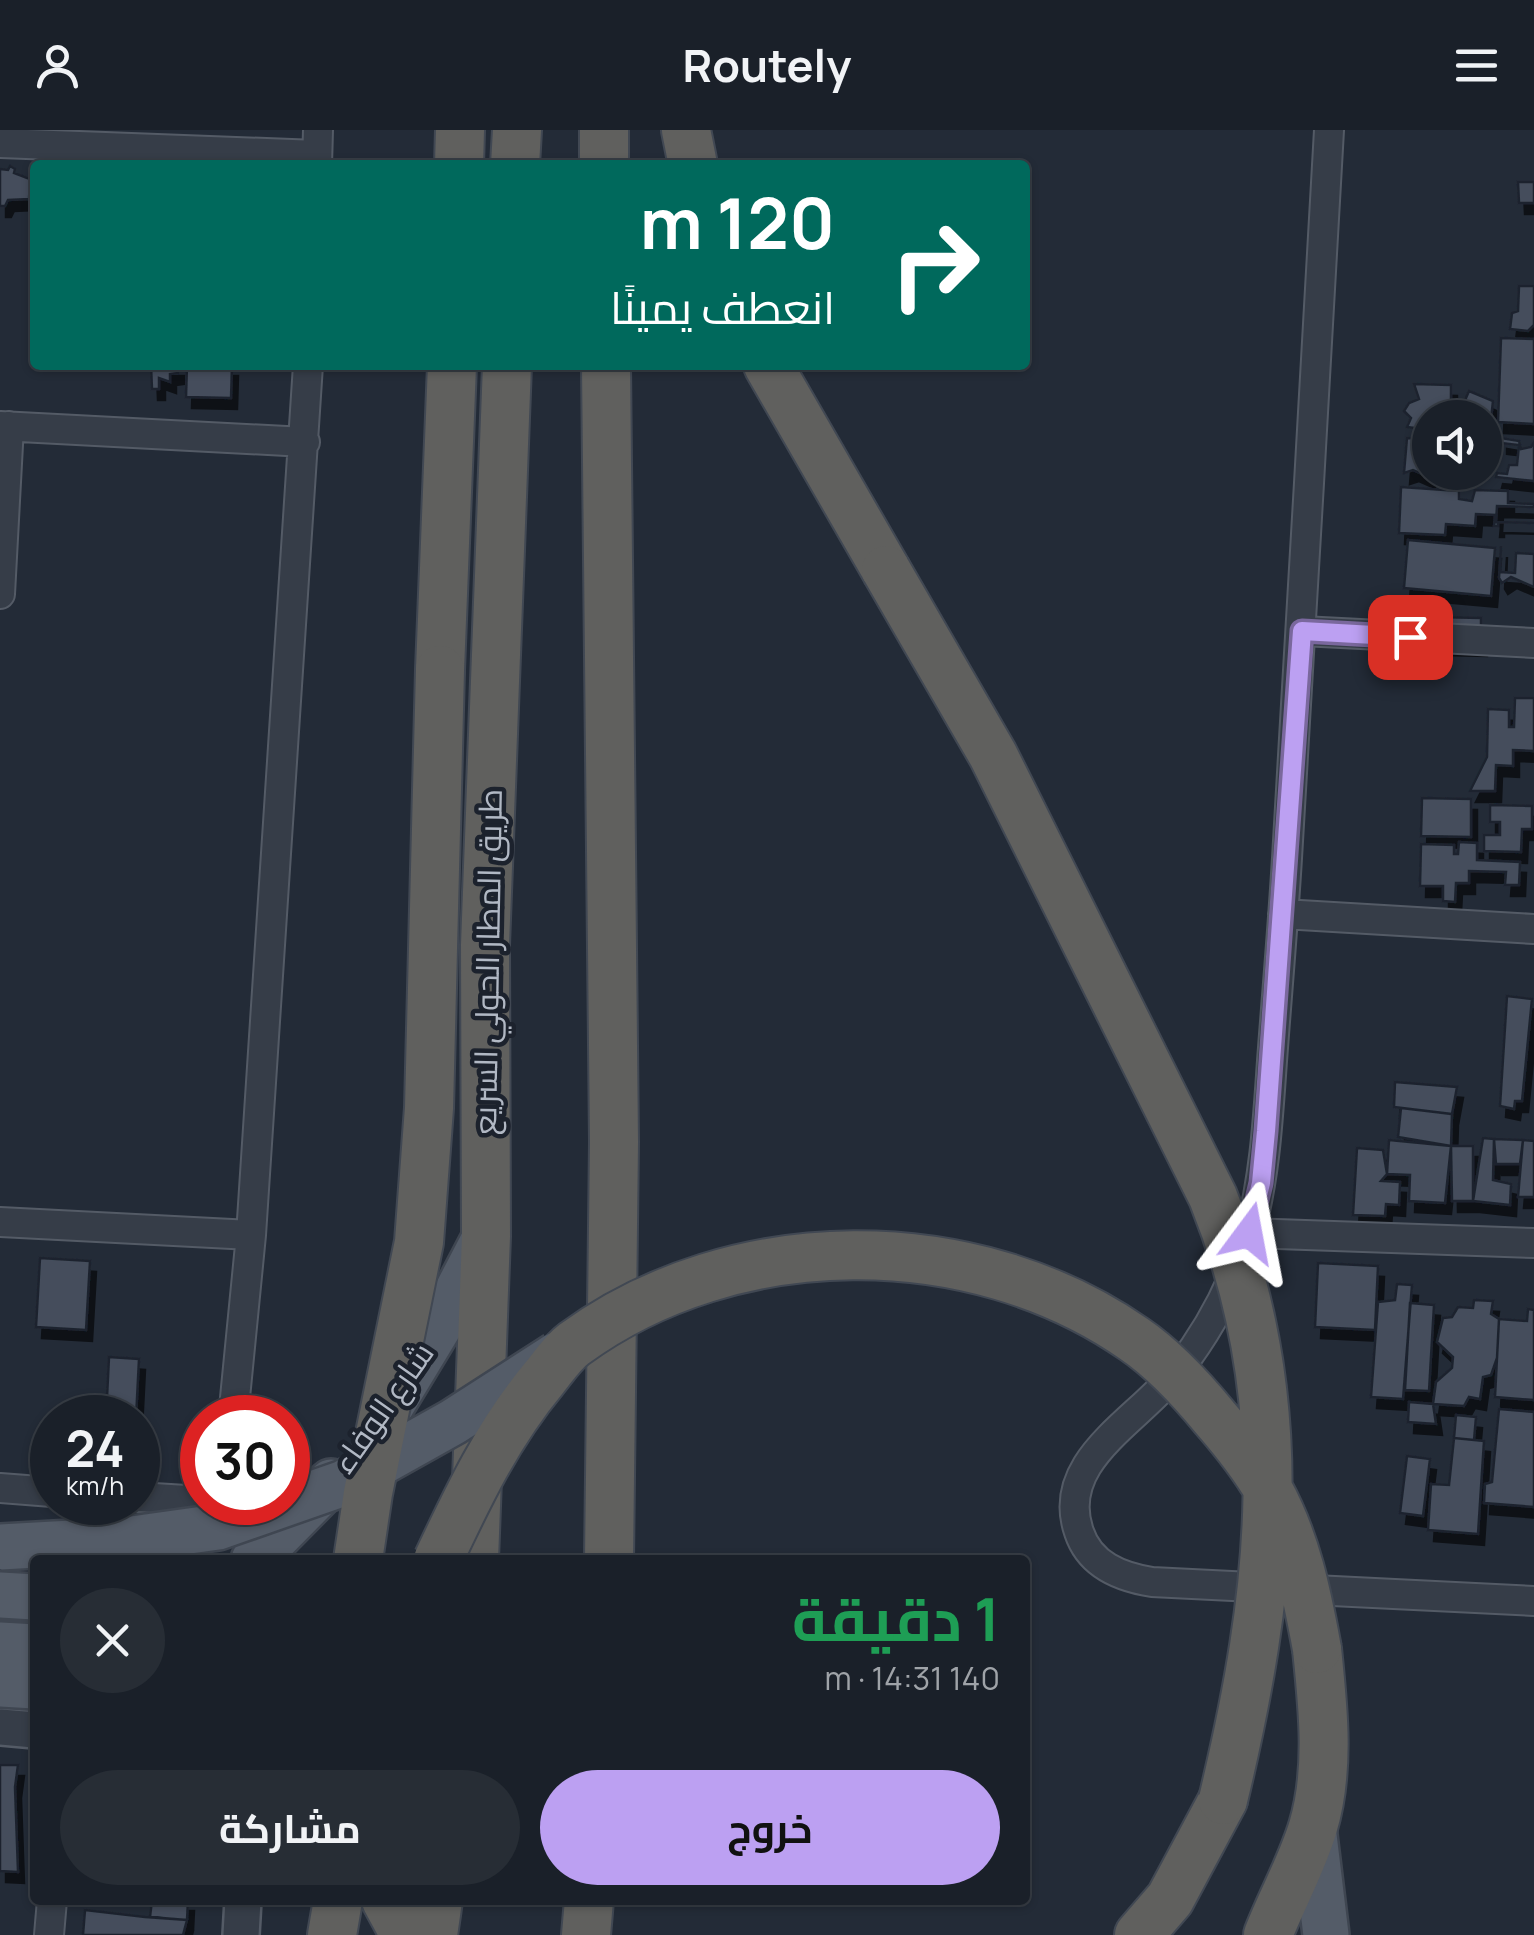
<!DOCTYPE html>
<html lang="ar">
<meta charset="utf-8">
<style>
:root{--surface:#1a2029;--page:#272d35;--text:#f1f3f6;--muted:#9fa3a8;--line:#383e46;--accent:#bca0f2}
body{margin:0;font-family:Manrope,Cairo,sans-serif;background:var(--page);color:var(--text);direction:rtl;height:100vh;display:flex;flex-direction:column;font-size:38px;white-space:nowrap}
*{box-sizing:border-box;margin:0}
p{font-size:32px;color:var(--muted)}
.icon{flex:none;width:55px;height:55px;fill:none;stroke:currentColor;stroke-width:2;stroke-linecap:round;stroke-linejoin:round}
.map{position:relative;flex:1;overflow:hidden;direction:ltr}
.side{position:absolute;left:30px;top:1425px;width:1000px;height:350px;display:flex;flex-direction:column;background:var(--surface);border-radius:10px;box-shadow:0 2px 8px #0004,0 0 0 2px var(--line);direction:rtl}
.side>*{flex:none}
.guide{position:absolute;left:30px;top:30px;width:1000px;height:210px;border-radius:10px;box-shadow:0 2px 8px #0004,0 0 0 2px var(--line);direction:rtl;background:#00695c;color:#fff;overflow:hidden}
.controls{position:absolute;left:1412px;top:270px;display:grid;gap:20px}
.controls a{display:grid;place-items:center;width:90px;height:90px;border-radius:50%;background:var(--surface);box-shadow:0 2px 8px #0004,0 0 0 2px var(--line);font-size:50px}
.speed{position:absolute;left:30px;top:1265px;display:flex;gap:20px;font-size:50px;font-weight:700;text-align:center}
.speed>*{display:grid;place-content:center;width:130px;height:130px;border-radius:50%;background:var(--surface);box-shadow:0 2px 8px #0004,0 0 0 2px var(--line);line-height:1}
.speed small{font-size:25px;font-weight:400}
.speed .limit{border:15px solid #d22;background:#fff;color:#111}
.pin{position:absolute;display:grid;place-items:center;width:85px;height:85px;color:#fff;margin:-42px;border-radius:20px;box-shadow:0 5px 15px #0006}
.me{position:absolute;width:110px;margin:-55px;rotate:13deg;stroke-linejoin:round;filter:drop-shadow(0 0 8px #0008)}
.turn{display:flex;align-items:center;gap:35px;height:210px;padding:0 30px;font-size:45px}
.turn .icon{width:130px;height:130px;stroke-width:2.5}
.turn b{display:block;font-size:70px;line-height:85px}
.round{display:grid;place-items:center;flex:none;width:105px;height:105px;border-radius:52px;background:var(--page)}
.overview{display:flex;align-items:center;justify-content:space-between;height:170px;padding:0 30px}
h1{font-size:60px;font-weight:700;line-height:75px;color:#1e9e55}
.button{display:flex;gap:20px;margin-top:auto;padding:20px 30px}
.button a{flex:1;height:115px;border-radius:60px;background:var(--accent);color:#111;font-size:40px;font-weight:700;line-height:115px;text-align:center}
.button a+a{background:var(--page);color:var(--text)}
header{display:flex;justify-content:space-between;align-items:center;height:130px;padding:0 30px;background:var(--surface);font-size:45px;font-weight:700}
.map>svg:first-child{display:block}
</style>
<header><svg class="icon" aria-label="menu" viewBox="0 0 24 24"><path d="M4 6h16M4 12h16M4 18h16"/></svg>Routely<svg class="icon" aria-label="person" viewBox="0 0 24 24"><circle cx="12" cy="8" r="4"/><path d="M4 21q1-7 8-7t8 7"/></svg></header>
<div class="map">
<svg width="1534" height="1805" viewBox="0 0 1534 1805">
<defs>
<filter id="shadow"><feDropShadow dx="6" dy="11" stdDeviation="0" flood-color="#0009"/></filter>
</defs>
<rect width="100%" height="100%" fill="#232b37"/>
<path fill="#444e5c" stroke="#1e242f" stroke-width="2.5" filter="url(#shadow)" d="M10,36l5,3 -1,4 16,6 -1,20 -21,1 -3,6h-5v-37l8,1z
M1518,52h16v21h-15z
M1519,156h15v39l-6,6 -18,-2 2,-16 6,-2z
M1501,208l33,1v85l-36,-2z
M151,235h27v8l-8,1v8l-11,-4v11h-7z
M187,235h45l-1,33 -45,-1z
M1414,254l37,1v16l12,4 6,-14 24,10 -3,28 -5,2v-13l-9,-11 -1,11h-45v12l-23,-3 4,-9 -7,-7 5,-8 10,-4z
M1407,308l20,1 -1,5 4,1 -1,32 -16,-7 -9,3z
M1501,308l18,3 2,8 10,-2 3,-5v39l-38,-4 1,-4 10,1 2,-9h8l2,-20 -18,-2z
M1401,357l58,4v8l13,2 3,-11 33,1v12l26,1v3l-37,-1 -1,16 38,1 -36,-1v4h-4l1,-11 -19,-1 -1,12 -29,-2 -1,11 -46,-2z
M1408,410l87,8 -4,48 -87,-8z
M1501,416l-1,26 15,1 1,-20 18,1v33l-23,-10 -9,6 -3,-5z
M1436,487l45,1v27l-45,-1z
M1515,568h19v53l-21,-1v16l-17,-1 -1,26h-25l17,-34 1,-48 21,1v17h5z
M1422,668l49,1v38l-50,-1z
M1490,675l42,1v23h-10l-1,23 -37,-1v-16h16v-13h-10z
M1459,712l18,1v17l43,2 -1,23h-14l1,-13 -37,-1v12h-13l-1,19 -12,-1v-15h-23l1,-42 33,1v9h4z
M1507,866l25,3 -10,102h-7l-1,8 -14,-3z
M1395,952l62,5 -5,27 -58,-7z
M1401,978l51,6 -1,32 -53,-9z
M1483,1008l11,1 -1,41 18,4 -1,21 -37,-4z
M1494,1009l29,1 -3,24h-24z
M1389,1010l62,6 -6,57 -36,-2 1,-26 -23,-1z
M1523,1010l11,1v56h-16z
M1451,1016h22v55h-21z
M1357,1018l26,2 4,24 -6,7 19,1 -1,23 -13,-1 -1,12 -32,-1z
M40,1128l50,3 -4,69 -50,-3z
M1318,1133l60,3 -3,64 -60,-3z
M1397,1154l15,1 -9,114 -32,-2 7,-95 17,-2z
M1474,1170l19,1 -2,13 8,5 -2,39 -6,17 -8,2 -3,22 -11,-2 -5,9 -31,-2 3,-22 16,-14 1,-11 -16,-15 6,-24 9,-1 6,-10 15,1z
M1410,1173l24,2 -5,86 -24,-1z
M1528,1179l6,1v90l-39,-3 4,-78 28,2z
M109,1227l30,2 -3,59h-30z
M1409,1272l24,2 3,20 -28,-2z
M1499,1279l35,3v95l-50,-4 1,-19 7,-2z
M1456,1285l20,2 -2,23 -20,-2z
M1454,1308l30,3 -6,93 -50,-4 3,-46 18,1z
M1407,1326l23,3 -7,57 -23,-3z
M0,1635h18l-3,22 3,85 -18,-1z
M152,1770h36l-1,20 -37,-3z
M85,1780l60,7 42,3 -4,15h-100z"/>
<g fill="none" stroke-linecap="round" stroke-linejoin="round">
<g stroke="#545b66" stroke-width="32">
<path id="minor" d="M1329,0c-14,243 -27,485 -42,728 -4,67 -10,135 -15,203 -4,57 -7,115 -22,170 -15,50 -40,98 -72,139 -39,51 -124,90 -99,162 11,33 41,45 73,50l382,19
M0,13l317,12
M317,35l1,-35
M0,296l305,16
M0,464l9,-168
M1302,501l232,12
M1283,784l251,15
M0,1092l251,13
M1249,1103l285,10
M233,1288l18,-183 57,-870
M0,1358l52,4
M138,1367l64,4
M49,1805l3,-35"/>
</g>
<g stroke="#545b66" stroke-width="40">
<path id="tertiary" d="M0,1597l35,3
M241,1805l2,-35"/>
</g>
<g stroke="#3f4651" stroke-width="50">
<path id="primary" d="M389,1279l49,-81 48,-92
M254,1430l77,-78
M0,1465l35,2
M0,1515l35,2
M0,1554l35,2
M1313,1697l13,108"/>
</g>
<g stroke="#414853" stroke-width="52">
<path id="trunk" d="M604,0v35
M686,0l7,35
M459,35l1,-35
M515,35l2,-35
M606,235l8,777 -5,418
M768,235l118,205
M440,540l12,-305
M474,1430l12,-324 -1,-291 22,-580
M386,1770l19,35
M332,1805l6,-35
M433,1805l5,-35
M586,1805l3,-35
M1139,1805l31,-36 53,-99
M1268,1805c14,-36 34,-71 45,-108 17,-57 10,-120 4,-178"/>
</g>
<use href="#minor" stroke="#363d48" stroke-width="28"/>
<use href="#tertiary" stroke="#363d48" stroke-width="35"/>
<use href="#primary" stroke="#545c68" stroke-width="45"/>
<use href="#trunk" stroke="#60605e" stroke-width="48"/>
<g stroke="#3f4651" stroke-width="50" stroke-linecap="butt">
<path id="primary-bridge" d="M0,1417l125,-7 93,-13 126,-44 109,-61 104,-67"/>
</g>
<g stroke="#414853" stroke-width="52" stroke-linecap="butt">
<path id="trunk-bridge" d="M886,440l107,185 220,442c82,204 60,394 10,603
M358,1430l10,-67 51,-251 10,-134 11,-438
M438,1430c30,-64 60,-127 106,-182 9,-11 18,-25 30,-34 160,-117 398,-118 560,-5 31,21 58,51 81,79 20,23 39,47 54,73 27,49 38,103 48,158"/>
</g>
<use href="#primary-bridge" stroke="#545c68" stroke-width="45"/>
<use href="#trunk-bridge" stroke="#60605e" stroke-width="48"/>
</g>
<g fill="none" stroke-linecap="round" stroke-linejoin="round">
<g stroke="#7a689d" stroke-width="25">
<path id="route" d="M1249,1103l12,-50 5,-52 36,-500 108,6"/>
</g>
<use href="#route" stroke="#bca0f2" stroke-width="18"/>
</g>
<g text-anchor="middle" stroke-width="9" stroke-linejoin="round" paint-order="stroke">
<g font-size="32" fill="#b1b8c4" stroke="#1c222d">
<text transform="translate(488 832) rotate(-89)" y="11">طريق المطار الحولي السريع</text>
<text transform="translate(383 1278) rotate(-55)" y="11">شارع الوفاء</text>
</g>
</g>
</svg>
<div class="controls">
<a><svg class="icon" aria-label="sound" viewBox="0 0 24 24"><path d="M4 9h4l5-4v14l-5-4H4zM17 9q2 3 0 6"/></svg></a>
</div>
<div class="speed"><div>24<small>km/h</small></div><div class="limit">30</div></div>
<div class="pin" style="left:1410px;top:507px;background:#d93025"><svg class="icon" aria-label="arrive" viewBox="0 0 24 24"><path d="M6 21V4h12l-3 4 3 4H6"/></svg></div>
<svg class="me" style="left:1249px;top:1103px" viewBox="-20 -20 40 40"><path d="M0-17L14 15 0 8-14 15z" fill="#bca0f2" stroke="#fff" stroke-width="4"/></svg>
<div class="guide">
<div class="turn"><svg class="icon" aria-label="right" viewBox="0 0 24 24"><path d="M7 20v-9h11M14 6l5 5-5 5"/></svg><div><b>120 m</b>انعطف يمينًا</div></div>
</div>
<section class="side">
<div class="overview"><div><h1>1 دقيقة</h1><p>140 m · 14:31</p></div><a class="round"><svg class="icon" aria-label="close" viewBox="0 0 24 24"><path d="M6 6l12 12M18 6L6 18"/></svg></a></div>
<div class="button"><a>خروج</a><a>مشاركة</a></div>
</section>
</div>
